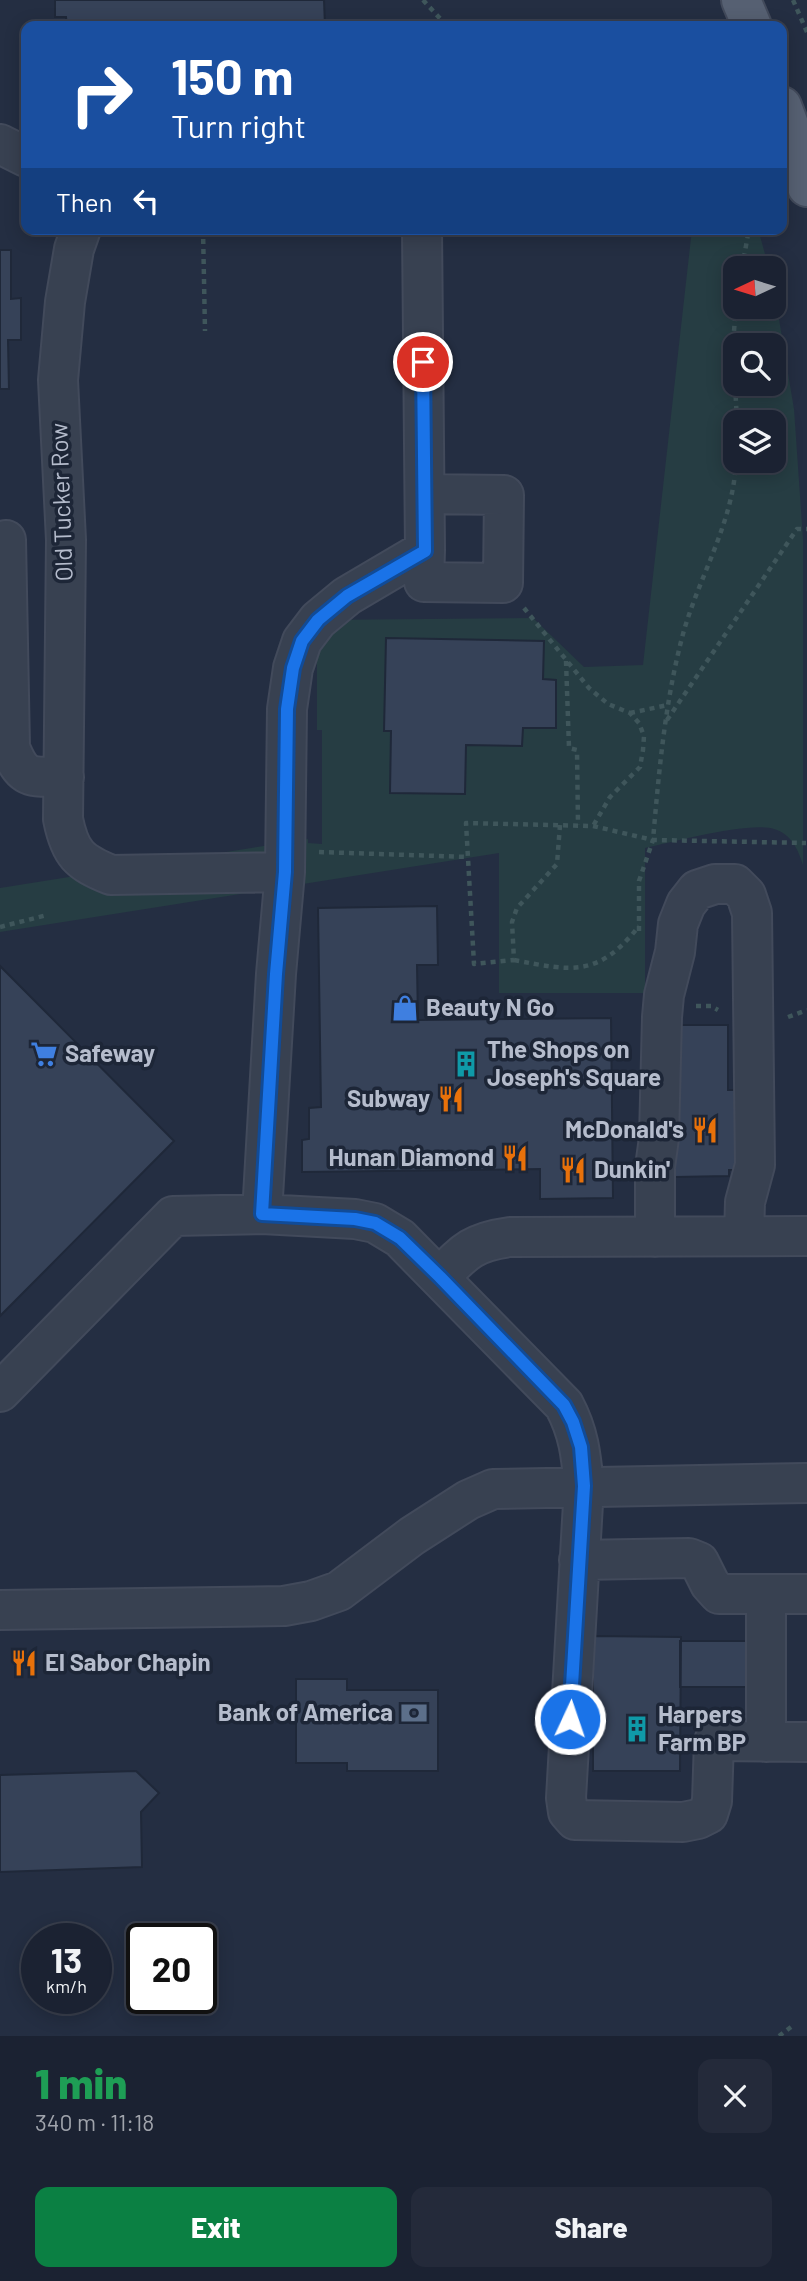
<!DOCTYPE html>
<meta charset="utf-8">
<style>
:root{--surface:#1b2232;--page:#242a3a;--text:#f1f3f6;--muted:#a0a4ac;--line:#393f4d;--accent:#0b8043}
body{margin:0;font-family:Barlow,sans-serif;background:var(--page);color:var(--text);height:100vh;display:flex;flex-direction:column;font-size:26px;white-space:nowrap}
*{box-sizing:border-box;margin:0}
p{font-size:23px;color:var(--muted)}
.icon{flex:none;width:38px;height:38px;fill:none;stroke:currentColor;stroke-width:2;stroke-linecap:round;stroke-linejoin:round}
.map{position:relative;height:2036px;overflow:hidden}
.panel{display:flex;flex-direction:column;background:var(--surface);flex:1}
.panel>*{flex:none}
.top-card{position:absolute;left:21px;top:21px;width:766px;height:214px;border-radius:14px;box-shadow:0 4px 18px #0003,0 0 0 2px var(--line);background:#1a4fa0;color:#fff;overflow:hidden}
.needle{width:46px;rotate:266deg}
.fabs{position:absolute;left:723px;top:256px;display:grid;gap:14px}
.fabs a{display:grid;place-items:center;width:63px;height:63px;border-radius:14px;background:var(--surface);box-shadow:0 4px 18px #0003,0 0 0 2px var(--line);font-size:35px}
.speed{position:absolute;left:21px;top:1923px;display:flex;gap:14px;font-size:35px;font-weight:700;text-align:center}
.speed>*{display:grid;place-content:center;width:91px;height:91px;border-radius:50%;background:var(--surface);box-shadow:0 4px 18px #0003,0 0 0 2px var(--line);line-height:1}
.speed small{font-size:18px;font-weight:400}
.speed .limit{border:4px solid #111;border-radius:10px;background:#fff;color:#111}
.pin{position:absolute;display:grid;place-items:center;width:60px;height:60px;color:#fff;margin:-30px;border:4px solid #fff;border-radius:50%;box-shadow:0 2px 7px #0007}
.me{position:absolute;width:77px;margin:-38px;rotate:3deg;stroke-linejoin:round;filter:drop-shadow(0 0 5px #0008)}
.turn{display:flex;align-items:center;gap:24px;height:147px;padding:0 35px;font-size:32px}
.turn .icon{width:91px;height:91px;stroke-width:2.5}
.turn b{display:block;font-size:49px;line-height:60px}
.then{display:flex;align-items:center;height:66px;padding:0 35px;background:#0003;gap:14px;font-size:26px}
.round{display:grid;place-items:center;flex:none;width:74px;height:74px;border-radius:14px;background:var(--page)}
.headline{display:flex;align-items:center;justify-content:space-between;height:119px;padding:0 35px}
h1{font-size:42px;font-weight:800;line-height:52px;color:#1e9e55}
.primary-button{display:flex;gap:14px;margin-top:auto;padding:14px 35px}
.primary-button a{flex:1;height:80px;border-radius:14px;background:var(--accent);color:#fff;font-size:28px;font-weight:800;line-height:80px;text-align:center}
.primary-button a+a{background:var(--page);color:var(--text)}
.map>svg:first-child{display:block}
</style>
<div class="map">
<svg width="807" height="2036" viewBox="0 0 807 2036">
<rect width="100%" height="100%" fill="#242e42"/>
<path fill="#263d43" fill-rule="evenodd" d="M692,229h66l11,39h-34v38h39v-17l20,120 9,130v326c-5,-16 -12,-31 -29,-36 -23,-8 -102,13 -129,19v145h-146v-140l-499,79v-44l308,-49v4l14,1v-114h-5v-110l216,-2 51,49 59,-2zM735,345h39v38h-39zM735,422h39v38h-39z"/>
<path fill="#364258" stroke="#1f2839" stroke-width="2" d="M55,0h269l1,26h-258l-1,-9h-11z
M0,250h11v49l10,-1v42h-13l1,49h-9z
M386,638l158,3 -1,38 13,1v48h-33l-1,18 -56,-1 -1,49 -75,-1 1,-62h-7z
M437,906l1,59h-21l1,55 193,-2 2,180 -73,1v-30l-238,3v-32l7,-1v-31l12,-1 -3,-199z
M0,966l174,175 -174,175z
M675,1025h53v65h8l-1,80h-6v6l-54,1z
M593,1636l88,1 -1,134h-87z
M680,1641h76v46h-76z
M296,1679h51v11h91v81h-91v-8h-51z
M136,1771l23,22 -18,19 1,55 -142,5v-97z"/>
<g fill="none" stroke-linecap="round" stroke-linejoin="round">
<g stroke="#424a5b" stroke-width="42">
<path id="minor" d="M0,144l26,13
M81,229l-7,20 -9,53 -7,78 8,160 -3,279c7,35 16,43 48,56l174,-3
M422,229l3,321 -78,46 -29,24 -16,21 -9,27 -6,41 -2,163 -9,102 -14,240 93,5 20,4 25,15 164,167c15,28 17,50 20,81l-18,312 2,14 7,8 108,2 15,-3 10,-5 4,-13 2,-60 93,1
M425,494l79,1 -1,88 -79,-1 1,-32
M6,540l4,208c14,34 21,28 54,29
M655,1237v-70l4,-29 3,-121 2,-22 11,-43 3,-28 8,-20 11,-14 18,-6h20l11,11 6,18 3,252 -10,37 -1,34
M440,1277c25,-26 33,-35 70,-40l297,-1
M0,1392l173,-176 89,-2
M579,1560l110,-2 10,4 11,22 9,10h88
M0,1610l284,-4 27,-5 28,-10 73,-55 56,-36 25,-11 314,-6
M766,1742v-147"/>
</g>
<g stroke="#424a5b" stroke-width="42">
<path id="major" d="M741,0l11,26
M782,106l18,48 7,33"/>
</g>
<path stroke="#3f565b" stroke-width="4.5" stroke-dasharray="5 5" stroke-linecap="butt" d="M423,0l23,25
M793,0l14,32
M203,229l2,102
M742,268l7,-39
M736,306l-3,38 4,78
M736,460c-2,62 -37,116 -53,174 -18,67 -24,137 -30,206l153,3
M524,608l65,80 19,16 22,9 9,10 5,13 -1,14 -3,17 -30,30 -17,29
M566,661l3,87 8,2 1,75
M630,713l38,-8
M667,720l130,-191h10
M560,825l-3,39 -40,44 -5,14 2,38 -40,4 -8,-141 127,3 60,14 -14,41v50
M319,852l149,5
M0,927l47,-12
M514,960c58,11 84,18 125,-34
M696,1006h15l7,4
M788,1017l19,-7
M779,2036l16,-12"/>
<use href="#minor" stroke="#384151" stroke-width="38"/>
<use href="#major" stroke="#566072" stroke-width="38"/>
</g>
<g fill="none" stroke-linecap="round" stroke-linejoin="round">
<g stroke="#114b97" stroke-width="18">
<path id="route" d="M423,362l2,189 -78,45 -29,24 -16,21 -9,27 -6,41 -2,163 -9,102 -14,240 93,5 20,4 25,15 40,39 124,128 9,17 8,25 3,39 -14,233"/>
</g>
<use href="#route" stroke="#1a73e8" stroke-width="12"/>
</g>
<defs>
<g id="shop-bare" transform="scale(2.1)"><path d="M-5-2.5h2.3a2.7 3.5 0 0 1 5.4 0H5L5.5 6h-11ZM-1.5-2.5h3a1.5 2.3 0 0 0-3 0Z" fill="#3f7fe0" stroke="#1d2637" stroke-width="2.5" paint-order="stroke"/></g>
<g id="supermarket-bare" transform="scale(2.1)"><path d="M-6-5.5h2.5l.6 2H6L4.5 2H-2.5L-4.4-4H-6ZM-1.5 3.2a1.3 1.3 0 1 0 .1 0ZM3 3.2a1.3 1.3 0 1 0 .1 0Z" fill="#3f7fe0" stroke="#1d2637" stroke-width="2.5" paint-order="stroke"/></g>
<g id="building-bare" transform="scale(2.1)"><path d="M-4-6H4V6H1V3H-1V6H-4ZM-2.5-4.3h1.7v1.8h-1.7ZM.8-4.3h1.7v1.8H.8ZM-2.5-1h1.7V.8h-1.7ZM.8-1h1.7V.8H.8Z" fill="#0f9aa8" stroke="#1d2637" stroke-width="2.5" paint-order="stroke"/></g>
<g id="restaurant-bare" transform="scale(2.1)"><path d="M-5-6h1v4h1v-4h1v4h1v-4h1v5L-1.5 .5V6h-2V.5L-5-1ZM5-6V6H3V1.5H1.5Q1.5-4 5-6Z" fill="#e8710a" stroke="#1d2637" stroke-width="2.5" paint-order="stroke"/></g>
<g id="bank-bare" transform="scale(2.1)"><path d="M-6-4H6V4H-6ZM0-2.3a2.3 2.3 0 1 0 0 4.6a2.3 2.3 0 1 0 0-4.6Z" fill="#5c6f8a" stroke="#1d2637" stroke-width="2.5" paint-order="stroke"/></g>
</defs>
<g fill-rule="evenodd">
<use href="#shop-bare" x="405" y="1008"/>
<use href="#supermarket-bare" x="44" y="1054"/>
<use href="#building-bare" x="466" y="1064"/>
<use href="#restaurant-bare" x="451" y="1099"/>
<use href="#restaurant-bare" x="705" y="1130"/>
<use href="#restaurant-bare" x="515" y="1158"/>
<use href="#restaurant-bare" x="573" y="1170"/>
<use href="#restaurant-bare" x="24" y="1663"/>
<use href="#bank-bare" x="414" y="1713"/>
<use href="#building-bare" x="637" y="1729"/>
</g>
<g text-anchor="middle" stroke-width="7" stroke-linejoin="round" paint-order="stroke">
<g font-size="24" fill="#b5bccc" stroke="#1d2637">
<text transform="translate(62 502) rotate(-92)" y="8">Old Tucker Row</text>
</g>
<g font-size="24" font-weight="bold" fill="#b5bccc" stroke="#1d2637" text-anchor="start">
<text x="426" y="1016">Beauty N Go</text>
<text x="487" y="1058">The Shops on<tspan x="487" dy="28">Joseph's Square</tspan></text>
<text x="65" y="1062">Safeway</text>
<text x="430" y="1107" text-anchor="end">Subway</text>
<text x="684" y="1138" text-anchor="end">McDonald's</text>
<text x="494" y="1166" text-anchor="end">Hunan Diamond</text>
<text x="594" y="1178">Dunkin'</text>
<text x="45" y="1671">El Sabor Chapin</text>
<text x="393" y="1721" text-anchor="end">Bank of America</text>
<text x="658" y="1723">Harpers<tspan x="658" dy="28">Farm BP</tspan></text>
</g>
</g>
</svg>
<div class="fabs">
<a><svg class="needle" viewBox="-14 -14 28 28"><path d="M0-13l5 13h-10z" fill="#e53935"/><path d="M0 13l5-13h-10z" fill="#a0a4ac"/></svg></a>
<a><svg class="icon" aria-label="search" viewBox="0 0 24 24"><circle cx="10" cy="10" r="6"/><path d="M15 15l6 6"/></svg></a>
<a><svg class="icon" aria-label="layers" viewBox="0 0 24 24"><path d="M12 4l9 5-9 5-9-5zM3 14l9 5 9-5"/></svg></a>
</div>
<div class="speed"><div>13<small>km/h</small></div><div class="limit">20</div></div>
<div class="pin" style="left:423px;top:362px;background:#d93025"><svg class="icon" aria-label="arrive" viewBox="0 0 24 24"><path d="M6 21V4h12l-3 4 3 4H6"/></svg></div>
<svg class="me" style="left:570px;top:1719px" viewBox="-20 -20 40 40"><circle r="17" fill="#1a73e8" stroke="#fff" stroke-width="3"/><path d="M0-11L8 9 0 5-8 9z" fill="#fff"/></svg>
<div class="top-card">
<div class="turn"><svg class="icon" aria-label="right" viewBox="0 0 24 24"><path d="M7 20v-9h11M14 6l5 5-5 5"/></svg><div><b>150 m</b>Turn right</div></div>
<div class="then">Then<svg class="icon" aria-label="left" viewBox="0 0 24 24"><path d="M17 20v-9H6M10 6l-5 5 5 5"/></svg></div>
</div>
</div>
<section class="panel">
<div class="headline"><div><h1>1 min</h1><p>340 m · 11:18</p></div><a class="round"><svg class="icon" aria-label="close" viewBox="0 0 24 24"><path d="M6 6l12 12M18 6L6 18"/></svg></a></div>
<div class="primary-button"><a>Exit</a><a>Share</a></div>
</section>
